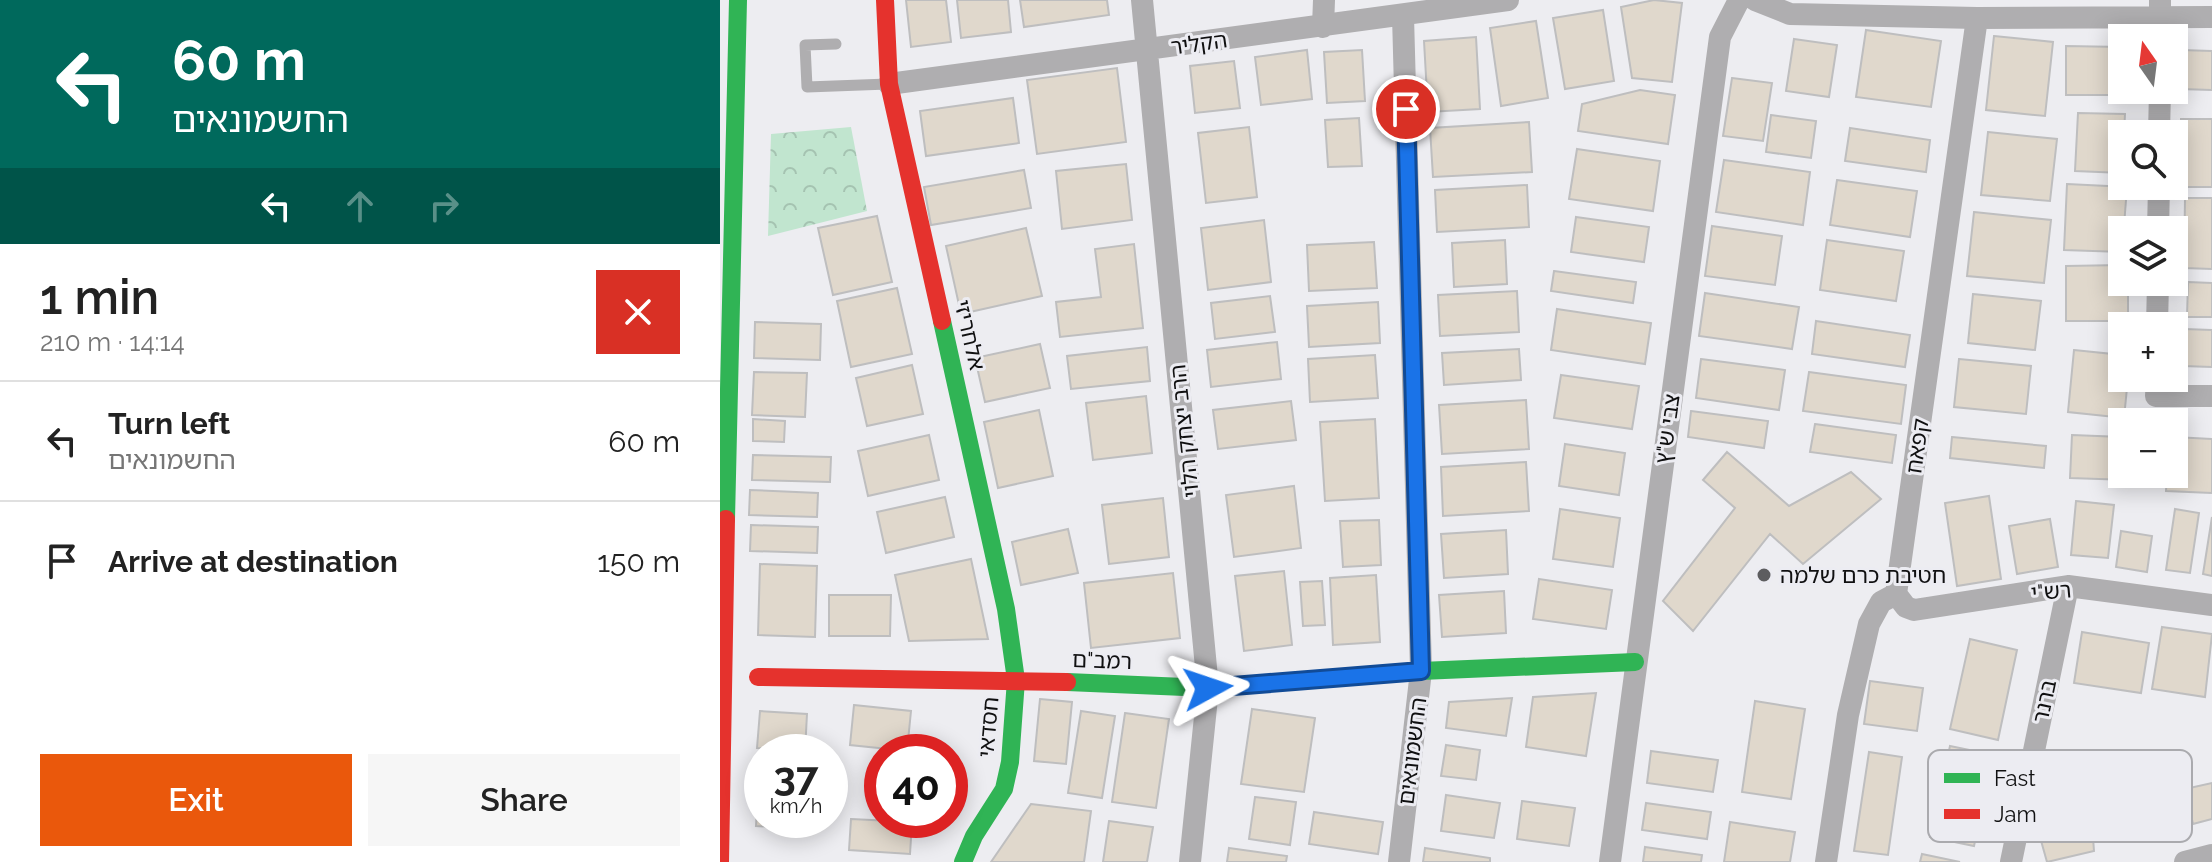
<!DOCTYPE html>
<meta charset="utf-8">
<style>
:root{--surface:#fff;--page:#f6f6f6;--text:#222;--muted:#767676;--line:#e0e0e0;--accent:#ea580c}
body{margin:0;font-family:Raleway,"Noto Sans Hebrew",sans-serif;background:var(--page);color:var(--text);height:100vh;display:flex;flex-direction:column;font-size:30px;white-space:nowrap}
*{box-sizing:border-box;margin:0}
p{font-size:26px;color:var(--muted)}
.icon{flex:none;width:44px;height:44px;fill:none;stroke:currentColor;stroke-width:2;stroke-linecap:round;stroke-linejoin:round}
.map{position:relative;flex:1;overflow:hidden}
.sheet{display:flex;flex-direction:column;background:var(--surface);width:720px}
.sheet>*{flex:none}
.guide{background:#00695c;color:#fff;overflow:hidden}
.needle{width:52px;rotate:346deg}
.controls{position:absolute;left:1388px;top:24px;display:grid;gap:16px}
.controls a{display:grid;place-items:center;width:80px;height:80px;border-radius:0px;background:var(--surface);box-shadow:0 4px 20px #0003;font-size:40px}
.speed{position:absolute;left:24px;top:734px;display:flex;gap:16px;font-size:40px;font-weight:700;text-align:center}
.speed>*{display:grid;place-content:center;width:104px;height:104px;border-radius:50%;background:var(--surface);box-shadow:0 4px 20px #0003;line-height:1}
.speed small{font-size:20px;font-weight:400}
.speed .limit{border:12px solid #d22;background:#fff;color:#111}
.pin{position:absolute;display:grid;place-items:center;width:68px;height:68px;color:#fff;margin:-34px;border:4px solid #fff;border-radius:50%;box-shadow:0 2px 8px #0007}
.me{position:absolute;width:88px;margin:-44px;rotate:85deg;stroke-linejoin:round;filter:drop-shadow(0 0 6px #0008)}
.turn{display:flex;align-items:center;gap:28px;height:168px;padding:0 40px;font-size:36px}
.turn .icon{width:104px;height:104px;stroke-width:2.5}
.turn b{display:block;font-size:56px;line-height:68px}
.lanes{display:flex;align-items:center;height:76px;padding:0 40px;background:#0003;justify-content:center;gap:40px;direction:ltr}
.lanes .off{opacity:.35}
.round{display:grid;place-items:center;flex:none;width:84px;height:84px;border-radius:0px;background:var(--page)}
.overview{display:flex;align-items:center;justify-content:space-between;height:136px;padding:0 40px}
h1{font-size:48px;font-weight:600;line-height:60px}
.button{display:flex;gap:16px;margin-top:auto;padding:16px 40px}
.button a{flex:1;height:92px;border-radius:0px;background:var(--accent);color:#fff;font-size:32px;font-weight:600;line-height:92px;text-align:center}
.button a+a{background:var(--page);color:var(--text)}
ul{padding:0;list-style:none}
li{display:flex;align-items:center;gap:24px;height:120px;padding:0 40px;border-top:2px solid var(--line)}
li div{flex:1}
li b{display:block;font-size:30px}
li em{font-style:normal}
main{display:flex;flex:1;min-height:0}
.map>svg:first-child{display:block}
</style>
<main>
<section class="sheet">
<div class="guide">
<div class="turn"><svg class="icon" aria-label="left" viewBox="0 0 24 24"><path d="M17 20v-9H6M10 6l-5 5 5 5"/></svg><div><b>60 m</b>החשמונאים</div></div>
<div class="lanes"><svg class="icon" aria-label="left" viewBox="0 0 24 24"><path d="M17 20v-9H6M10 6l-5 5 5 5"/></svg><svg class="icon off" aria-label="ahead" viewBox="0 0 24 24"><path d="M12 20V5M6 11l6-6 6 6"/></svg><svg class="icon off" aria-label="right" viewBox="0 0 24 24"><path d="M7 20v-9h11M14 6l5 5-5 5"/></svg></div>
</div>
<div class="overview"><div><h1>1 min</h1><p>210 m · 14:14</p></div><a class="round" style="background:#d93025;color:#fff"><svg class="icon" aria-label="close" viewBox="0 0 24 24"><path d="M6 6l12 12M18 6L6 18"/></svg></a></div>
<ul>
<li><svg class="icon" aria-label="left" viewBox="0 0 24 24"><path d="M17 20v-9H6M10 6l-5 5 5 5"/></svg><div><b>Turn left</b><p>החשמונאים</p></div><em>60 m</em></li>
<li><svg class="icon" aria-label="arrive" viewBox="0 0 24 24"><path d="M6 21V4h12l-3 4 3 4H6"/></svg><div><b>Arrive at destination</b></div><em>150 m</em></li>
</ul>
<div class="button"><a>Exit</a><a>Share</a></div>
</section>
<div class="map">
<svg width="1492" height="862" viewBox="0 0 1492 862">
<defs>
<pattern id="forest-crowns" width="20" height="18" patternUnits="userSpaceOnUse" patternTransform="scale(2)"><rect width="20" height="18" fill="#c1e5cf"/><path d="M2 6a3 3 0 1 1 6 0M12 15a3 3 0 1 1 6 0" fill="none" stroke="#a5c3b1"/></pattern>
</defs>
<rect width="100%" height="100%" fill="#ededf1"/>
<path fill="url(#forest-crowns)" d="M131,127l16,84 -99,25 3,-102z"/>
<path fill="#e0d8cc" stroke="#bebebf" stroke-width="2" d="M186,0h40l5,42 -40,5z
M237,0h51l3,32 -50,6z
M300,0h87l2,15 -85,12z
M934,0l28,3 -10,79 -40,-4 -11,-71z
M883,10l11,71 -49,8 -12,-71z
M816,21l12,77 -47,8 -11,-78z
M1146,30l75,11 -10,66 -75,-10z
M1274,36l59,6 -8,74 -59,-6z
M756,37l4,72 -52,3 -4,-71z
M1074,39l43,6 -8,52 -43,-6z
M1346,46l56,1v43h5v5h-61z
M587,50l5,49 -51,6 -6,-48z
M642,50l3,51 -38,2 -3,-51z
M1461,50l31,1v39l-32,-1z
M514,61l6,47 -45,5 -5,-47z
M397,68l9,74 -89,12 -10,-74z
M1012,78l40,5 -9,58 -40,-5z
M920,90l35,5 -7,49 -90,-13 4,-27z
M293,98l6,45 -93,13 -6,-45z
M1358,113l47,1 -3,59 -47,-2z
M1051,115l45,6 -5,37 -45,-6z
M639,118l3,48 -34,1 -3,-47z
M1461,119h31v68h-33z
M809,122l3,50 -99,5 -3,-49z
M529,127l8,70 -51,6 -8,-70z
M1130,128l80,12 -4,32 -81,-11z
M1268,132l69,7 -7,62 -69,-6z
M857,149l83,12 -7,50 -84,-12z
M1004,160l86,12 -7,53 -87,-13z
M406,164l6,56 -70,9 -6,-58z
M304,170l7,38 -100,17 -7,-38z
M1117,180l80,11 -7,46 -80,-12z
M1347,184l60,3 -5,65 -58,-2z
M807,185l2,42 -92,5 -2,-42z
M1465,198h27v71l-28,-1z
M1254,212l77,8 -7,63 -77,-7z
M157,216l15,66 -59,13 -15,-67z
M856,217l73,10 -5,35 -73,-10z
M544,220l7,62 -63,8 -7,-62z
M992,226l70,10 -7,49 -70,-9z
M306,228l16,68 -81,18 -15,-68z
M785,240l2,44 -53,3 -2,-44z
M1107,240l77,11 -8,50 -76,-11z
M654,242l3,46 -68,3 -2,-46z
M414,244l9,84 -83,9 -4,-35 45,-5 -6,-48z
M1402,265v17h6v39h-62v-55z
M834,271l82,11 -3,21 -82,-12z
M1468,282l24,1v34h-25z
M177,288l15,66 -61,13 -14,-66z
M797,291l2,41 -79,4 -2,-41z
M985,293l94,14 -7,42 -93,-13z
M1253,294l68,7 -6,49 -67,-7z
M550,296l5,36 -60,7 -4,-36z
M658,302l2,41 -71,4 -2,-41z
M837,309l94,14 -6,41 -94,-14z
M1096,321l94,14 -5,32 -93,-13z
M35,322l66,2 -1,36 -66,-2z
M1464,329l28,1v37l-29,-1z
M557,342l4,37 -70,8 -4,-37z
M320,344l10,44 -65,14 -10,-44z
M427,347l3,34 -79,8 -4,-33z
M799,349l2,31 -77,5 -2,-32z
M1354,350l48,5v23h6l-4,40 -56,-6z
M655,355l3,43 -68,4 -2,-43z
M981,359l84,11 -6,40 -83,-12z
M1239,359l72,7 -5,48 -72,-7z
M192,365l11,49 -56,12 -11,-48z
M34,372l53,1 -2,44 -53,-2z
M1089,372l97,13 -5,39 -98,-13z
M841,375l78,11 -7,43 -78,-11z
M426,396l6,57 -59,7 -7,-57z
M806,400l3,49 -87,5 -3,-49z
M571,401l5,39 -78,9 -5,-39z
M319,410l14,66 -55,12 -14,-66z
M971,411l77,10 -4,27 -76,-11z
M33,419l32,2 -1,21 -31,-1z
M655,419l4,79 -54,3 -5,-79z
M1095,424l81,11 -4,28 -82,-11z
M209,435l10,45 -71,16 -10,-45z
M1352,435l50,2v37h6v6l-58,-2z
M1232,437l94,9 -2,22 -94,-10z
M1454,437l38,2v54l-46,-2 1,-17h7z
M845,444l60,9 -6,42 -60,-9z
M1007,452l62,54 62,-34 30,27 -78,65 -33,-30 -77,97 -30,-30 72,-93 -32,-28z
M33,455l78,2 -1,25 -78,-2z
M806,462l3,49 -86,5 -2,-49z
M574,486l7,62 -67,9 -8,-62z
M30,490l68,3 -1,24 -68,-2z
M1269,496l12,83 -44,7 -12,-83z
M225,497l9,40 -68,16 -9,-41z
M443,498l6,59 -60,7 -7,-59z
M1356,501l38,4 -6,53 -37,-3z
M840,509l60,9 -7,49 -60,-8z
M1455,509l24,4 -9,60 -24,-3z
M1492,517v59l-9,-2z
M1330,519l8,48 -41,7 -8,-48z
M659,520l2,45 -38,2 -3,-46z
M31,525l67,2 -1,26 -67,-2z
M348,529l10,44 -57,12 -9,-43z
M786,530l2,44 -64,4 -3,-44z
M1401,531l31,5 -5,36 -31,-5z
M251,559l17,80 -79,2 -14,-66z
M40,564l57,2 -2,71 -57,-2z
M564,571l8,74 -48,6 -9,-75z
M453,573l7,65 -89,10 -7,-65z
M656,575l4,67 -47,3 -3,-67z
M819,579l73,11 -6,39 -73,-10z
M602,581l3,44 -22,1 -3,-44z
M784,591l2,42 -64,4 -3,-42z
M109,595h62l-1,41h-61z
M1442,627l50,7 -7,63 -53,-8z
M1362,632l67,11 -8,50 -67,-10z
M1250,639l47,11 -19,90 -48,-11z
M1150,681l53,7 -6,43 -53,-7z
M876,693l-10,63 -60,-9 7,-50z
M792,698l-6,38 -60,-8 3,-26z
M320,699l32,3 -6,62 -32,-3z
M1035,701l50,8 -14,90 -49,-7z
M134,705l57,6 -4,40 -57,-6z
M532,709l63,9 -11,74 -63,-8z
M40,711l47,3 -2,37 -48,-3z
M361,711l34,5 -13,82 -34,-5z
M405,713l44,6 -13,89 -44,-6z
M726,745l34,5 -4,30 -35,-4z
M1230,746l44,9 -20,91 -44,-9z
M931,751l67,9 -5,32 -66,-9z
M1149,752l33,5 -14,98 -34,-4z
M1367,757l7,94 -47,11 -7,-25 21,-76z
M1492,783v36l-19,5 -8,-35z
M38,790h4v30h33l-1,8 -38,-2z
M726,795l54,8 -6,35 -53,-7z
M535,797l41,5 -6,43 -41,-6z
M802,801l53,7 -6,38 -52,-7z
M926,803l65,9 -4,27 -65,-9z
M311,804l60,7 -7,51h-93z
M594,812l69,10 -5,32 -69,-10z
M131,819l61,3 -2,32 -61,-4z
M389,821l44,6 -6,35h-44z
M1010,822l65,10 -5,30h-66z
M925,847l57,8 -1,7h-58z
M509,848l58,8 -1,6h-59z
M705,848l65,10v4h-67z
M1202,854l38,8h-40z"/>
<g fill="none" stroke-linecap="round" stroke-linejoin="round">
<path stroke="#afaeb0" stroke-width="11" d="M116,44l-31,1 2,42 81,-3"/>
<path stroke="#afaeb0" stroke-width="22" d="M422,0l66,688 -18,174
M1035,0l35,14 187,4 235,-1
M1440,0v38
M603,27l1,-27
M169,84l619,-84
M1439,134l1,-44
M1438,230l1,-44
M1437,326l1,-44
M1437,378l-1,18h56
M1176,594l10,13 8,3 154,-24 144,19
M679,862l22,-191 -18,-655
M890,862l110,-825 19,-37
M1106,862l22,-147 21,-91 12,-22 15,-8 81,-576
M1291,862l57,-276
M1465,862l27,-7"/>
<path stroke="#30b455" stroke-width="18" d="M222,321l64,288 10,71 -6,82 -6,27 -30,47 -11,26
M6,519l12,-519
M347,682l141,6 213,-17 214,-9"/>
<path stroke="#e5322d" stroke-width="18" d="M165,0l4,84 53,237
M38,677l309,5
M0,862l6,-343"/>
</g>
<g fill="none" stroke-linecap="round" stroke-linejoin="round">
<g stroke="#114b97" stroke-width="20">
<path id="route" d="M488,688l213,-17 -15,-562"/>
</g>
<use href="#route" stroke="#1a73e8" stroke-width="14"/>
</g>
<circle fill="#5d5d5f" stroke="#ececf2" stroke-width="3" cx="1044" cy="575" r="8"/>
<g text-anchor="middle" stroke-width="6" stroke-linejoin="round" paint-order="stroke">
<g font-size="22" fill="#101011" stroke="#ececf2">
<text transform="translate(479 43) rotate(-8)" y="8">הקליר</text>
<text transform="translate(250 335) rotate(77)" y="8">אלחריזי</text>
<text transform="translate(947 429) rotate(-82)" y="8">צבי ש"ץ</text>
<text transform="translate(464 431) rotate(-96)" y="8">הרב יצחק הלוי</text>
<text transform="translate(1197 446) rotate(-82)" y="8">קפאח</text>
<text transform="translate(1331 591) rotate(-5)" y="8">רש"י</text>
<text transform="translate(382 660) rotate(2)" y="8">רמב"ם</text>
<text transform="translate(1324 701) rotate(-78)" y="8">ברנר</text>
<text transform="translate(268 727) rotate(-85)" y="8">חסדאי</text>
<text transform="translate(692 751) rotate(-83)" y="8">החשמונאים</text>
</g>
<g font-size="22" fill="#101011" stroke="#ececf2" text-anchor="start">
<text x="1060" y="583">חטיבת כרם שלמה</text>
</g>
</g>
<rect x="1208" y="750" width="264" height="92" rx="12" fill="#ececf2" stroke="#aaaaae" stroke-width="2"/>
<rect x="1224" y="773" width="36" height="10" fill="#30b455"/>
<rect x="1224" y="809" width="36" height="10" fill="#e5322d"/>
<g font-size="22" fill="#101011">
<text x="1274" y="786">Fast</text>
<text x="1274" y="822">Jam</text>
</g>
</svg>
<div class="controls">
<a><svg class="needle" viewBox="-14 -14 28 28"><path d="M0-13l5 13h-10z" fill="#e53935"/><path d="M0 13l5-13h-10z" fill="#767676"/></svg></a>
<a><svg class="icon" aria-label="search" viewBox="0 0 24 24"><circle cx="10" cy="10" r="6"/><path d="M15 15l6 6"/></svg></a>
<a><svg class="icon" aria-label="layers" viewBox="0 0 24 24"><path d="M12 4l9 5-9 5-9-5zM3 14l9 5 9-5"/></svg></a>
<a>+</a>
<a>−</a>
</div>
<div class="speed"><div>37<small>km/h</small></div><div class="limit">40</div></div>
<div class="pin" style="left:686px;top:109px;background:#d93025"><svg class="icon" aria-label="arrive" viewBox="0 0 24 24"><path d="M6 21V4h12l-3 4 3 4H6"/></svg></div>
<svg class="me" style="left:488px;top:688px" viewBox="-20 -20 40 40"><path d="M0-17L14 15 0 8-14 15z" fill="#1a73e8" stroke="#fff" stroke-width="4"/></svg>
</div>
</main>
